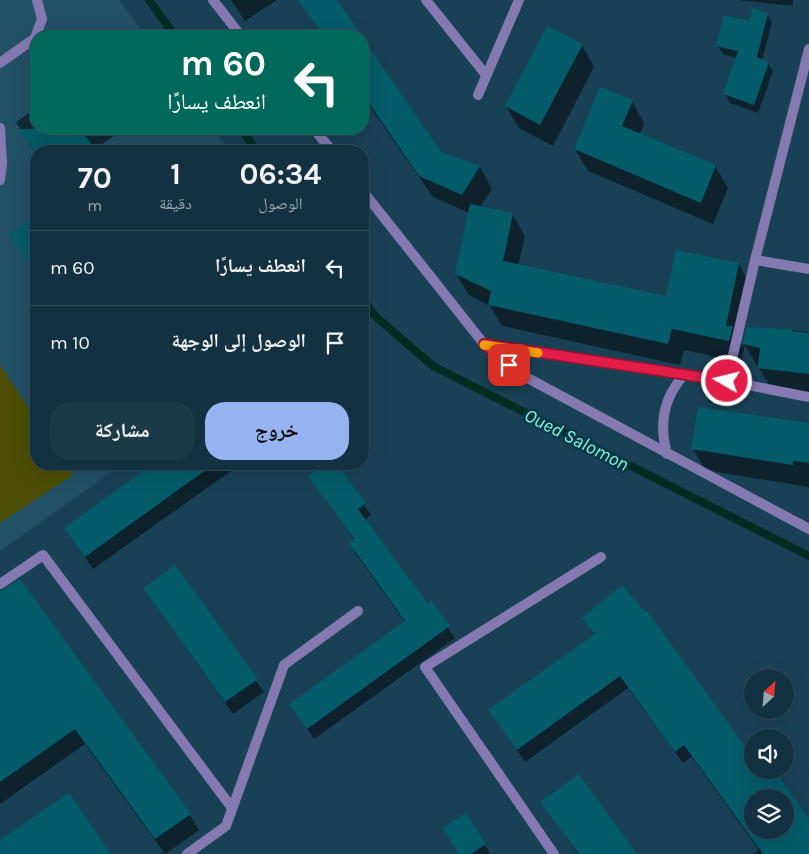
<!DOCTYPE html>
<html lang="ar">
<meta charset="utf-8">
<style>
:root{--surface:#133140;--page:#1c3947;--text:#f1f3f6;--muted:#9da9b1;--line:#324c59;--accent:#95b2f1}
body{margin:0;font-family:Karla,"Noto Naskh Arabic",sans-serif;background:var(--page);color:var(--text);direction:rtl;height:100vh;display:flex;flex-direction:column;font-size:19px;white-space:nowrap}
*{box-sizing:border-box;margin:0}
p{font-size:16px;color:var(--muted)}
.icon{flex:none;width:28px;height:28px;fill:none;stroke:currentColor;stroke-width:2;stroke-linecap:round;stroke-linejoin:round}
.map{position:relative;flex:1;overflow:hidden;direction:ltr}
.details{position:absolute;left:30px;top:145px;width:339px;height:325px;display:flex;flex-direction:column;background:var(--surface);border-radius:20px;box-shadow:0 5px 20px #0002,0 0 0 1px var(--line);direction:rtl}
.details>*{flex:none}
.top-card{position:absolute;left:30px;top:30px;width:339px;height:105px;border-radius:20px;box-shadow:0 5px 20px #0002,0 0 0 1px var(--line);direction:rtl;background:#00695c;color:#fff;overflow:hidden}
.needle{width:32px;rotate:26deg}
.fabs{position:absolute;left:744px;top:669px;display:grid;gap:10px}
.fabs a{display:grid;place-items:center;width:50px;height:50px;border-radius:50%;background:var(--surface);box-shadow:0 5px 20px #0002,0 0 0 1px var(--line);font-size:25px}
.pin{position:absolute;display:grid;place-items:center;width:42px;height:42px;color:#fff;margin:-21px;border-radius:10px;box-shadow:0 2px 8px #0006}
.me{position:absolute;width:55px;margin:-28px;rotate:278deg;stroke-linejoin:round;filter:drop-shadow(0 0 4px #0008)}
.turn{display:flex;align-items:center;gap:18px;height:105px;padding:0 20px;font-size:22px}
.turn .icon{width:65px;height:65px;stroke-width:2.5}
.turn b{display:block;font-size:35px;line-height:42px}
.eta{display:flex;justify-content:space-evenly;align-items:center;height:85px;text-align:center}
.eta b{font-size:30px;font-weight:700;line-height:35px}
.cta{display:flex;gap:10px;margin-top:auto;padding:10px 20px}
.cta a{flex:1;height:58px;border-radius:20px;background:var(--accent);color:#111;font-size:20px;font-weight:700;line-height:58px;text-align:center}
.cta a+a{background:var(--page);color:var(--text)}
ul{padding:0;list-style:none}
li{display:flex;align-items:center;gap:15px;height:75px;padding:0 20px;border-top:1px solid var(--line)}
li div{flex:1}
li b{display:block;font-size:19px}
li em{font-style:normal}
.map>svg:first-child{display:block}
</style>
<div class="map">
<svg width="809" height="854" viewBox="0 0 809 854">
<rect width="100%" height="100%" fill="#194155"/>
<path fill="#225065" d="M0,0h119l27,36h-110v93h177l17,22h-194v313h87l-123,87z"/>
<path fill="#4b4e04" d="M0,365l36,54v45h30l7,11 -73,48z"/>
<path fill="#0007" fill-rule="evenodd" d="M231,0h46l-32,21z
M299,0h37l25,36h-39z
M737,0h56v6z
M767,14l5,8 -10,39 6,2 5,8 -15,42 -28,-10 -5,-9 12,-36 -14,-4 -5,-8 31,-23z
M362,39l78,114 40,14 12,22 -12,18 32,7 13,22 -7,30 149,31 72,-33 12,22 -11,55 3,6 5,-19 28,2 1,-2 32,4v62l-37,-5 -27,-43 -4,16 -57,-12 -4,15 -178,-39 -12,-20 -21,-11 -13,-21 13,-61 -36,-16 -71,-102z
M582,45l12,22 -41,79 -34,-18 -13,-22z
M632,101l12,22 -4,11 75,32 13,22 -15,36 -125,-53 -13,-22z
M36,108v21h89l-31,20 1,2h-59v4l-20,-33z
M36,217v50l-3,2 -23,-35z
M809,425v62l-104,-17 -12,-22z
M155,464h86l-148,105 -27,-41z
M327,464h9l35,51 -7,5 63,86 4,-3 24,35 -141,101 -23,-35 114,-82 -49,-68 -6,-11 4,-3 -45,-64z
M175,567l89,125 -31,22 -89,-125z
M0,591l190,224 9,15 -34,24 -80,-110 -85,60z
M584,618l160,129 7,-6 1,29h20l37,51v33h-56l6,-4 -67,-93 -9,6 -55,-75 -103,74 -35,-51 105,-76zM752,798h33v32h-33z
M542,802l94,52h-58z
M466,815l24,38 -1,1h-29z"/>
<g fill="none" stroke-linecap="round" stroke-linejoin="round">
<path stroke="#012c22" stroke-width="8" d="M149,0l26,36
M241,129l16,22
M362,298l13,18 58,50 376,190"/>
</g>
<path fill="#045b69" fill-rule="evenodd" d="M298,0h39l25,36h-39z
M753,8l15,5 -11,44 12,5 -15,43 -31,-11 15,-43 -22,-5 8,-31 25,6z
M547,26l36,18 -43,81 -35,-19z
M362,37l79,115 39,14 -18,29 -43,-19 -57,-83z
M600,87l33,13 -11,26 94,39 -15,38 -127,-54z
M19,129h62l15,22h-62z
M470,204l43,9 -10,48 163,35 10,-46 63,13 -13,63h7l-4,15 -57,-12 -4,15 -180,-39 3,-14 -36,-17z
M36,216v59l-27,-41z
M747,327l45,2v2l17,2v41l-51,-6 2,-20 -17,-4z
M698,407l111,16v40l-16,-2v4l-102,-16z
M153,464h61l-129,93 -21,-29z
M325,464h12l29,39 -8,6 70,95 4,-3 18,25 -143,103 -18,-25 116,-83 -56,-78 5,-4 -46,-63z
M175,565l83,114 -33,23 -82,-114z
M20,579l171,235 -36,25 -80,-110 -75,53v-191z
M622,585l23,27 2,-1 97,134 8,-6v31h22l35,49v35h-46l-79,-109 -9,7 -55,-76 -103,74 -29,-40 107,-76 -13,-16zM752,798h33v32h-33z
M579,774l58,80h-58l-39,-52z
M69,793l42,61h-111v-14z
M466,813l20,31 -15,10h-12l-16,-26z"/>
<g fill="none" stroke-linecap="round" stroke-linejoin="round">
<path stroke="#847ab1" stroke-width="10" d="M426,0l60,75
M0,63l35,-25 7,-19 -5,-19
M478,95l41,-95
M0,128l2,36 -2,16
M755,260l54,9
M0,584l43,-29 189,253
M187,854l39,-28 58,-161 74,-54
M554,854l-129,-187 176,-110"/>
<path stroke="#847ab1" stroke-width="10" d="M213,0l28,36
M314,129l18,22
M362,190l122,154 38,31 287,154
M485,345l242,36 82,16
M727,381l28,-121 54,-211
M667,454c-8,-29 -4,-56 17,-79"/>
</g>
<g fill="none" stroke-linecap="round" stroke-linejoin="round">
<g stroke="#92132f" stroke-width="12">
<path id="route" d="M509,365l-25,-21 243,37"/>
</g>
<use href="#route" stroke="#e11d48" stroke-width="9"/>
<path stroke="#f59e0b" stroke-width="9" d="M484,345l54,8"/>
</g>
<g text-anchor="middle" stroke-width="5" stroke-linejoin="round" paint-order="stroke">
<g font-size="19" font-style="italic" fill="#7efbd7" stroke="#0c364a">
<text transform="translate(577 439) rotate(27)" y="7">Oued Salomon</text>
</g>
</g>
</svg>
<div class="fabs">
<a><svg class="needle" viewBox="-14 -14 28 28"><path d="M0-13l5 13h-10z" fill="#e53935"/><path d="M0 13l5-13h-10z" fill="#9da9b1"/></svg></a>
<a><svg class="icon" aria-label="sound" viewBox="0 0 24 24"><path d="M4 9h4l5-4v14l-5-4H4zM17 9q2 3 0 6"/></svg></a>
<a><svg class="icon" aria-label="layers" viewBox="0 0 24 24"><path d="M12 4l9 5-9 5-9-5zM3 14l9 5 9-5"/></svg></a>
</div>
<div class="pin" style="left:509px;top:365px;background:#d93025"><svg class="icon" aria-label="arrive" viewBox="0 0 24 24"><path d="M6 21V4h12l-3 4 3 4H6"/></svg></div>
<svg class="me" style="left:727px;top:381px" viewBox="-20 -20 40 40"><circle r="17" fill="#e11d48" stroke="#fff" stroke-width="3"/><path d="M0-11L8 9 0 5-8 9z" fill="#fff"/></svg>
<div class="top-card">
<div class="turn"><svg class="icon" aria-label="left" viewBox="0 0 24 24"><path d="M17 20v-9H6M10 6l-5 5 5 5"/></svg><div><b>60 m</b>انعطف يسارًا</div></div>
</div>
<section class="details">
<div class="eta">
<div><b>06:34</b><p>الوصول</p></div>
<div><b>1</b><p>دقيقة</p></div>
<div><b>70</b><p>m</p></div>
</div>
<ul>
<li><svg class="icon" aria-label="left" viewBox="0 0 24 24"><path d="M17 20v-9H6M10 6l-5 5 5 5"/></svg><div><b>انعطف يسارًا</b></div><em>60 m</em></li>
<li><svg class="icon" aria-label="arrive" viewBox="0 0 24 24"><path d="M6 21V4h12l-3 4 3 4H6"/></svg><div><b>الوصول إلى الوجهة</b></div><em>10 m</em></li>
</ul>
<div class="cta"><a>خروج</a><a>مشاركة</a></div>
</section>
</div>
